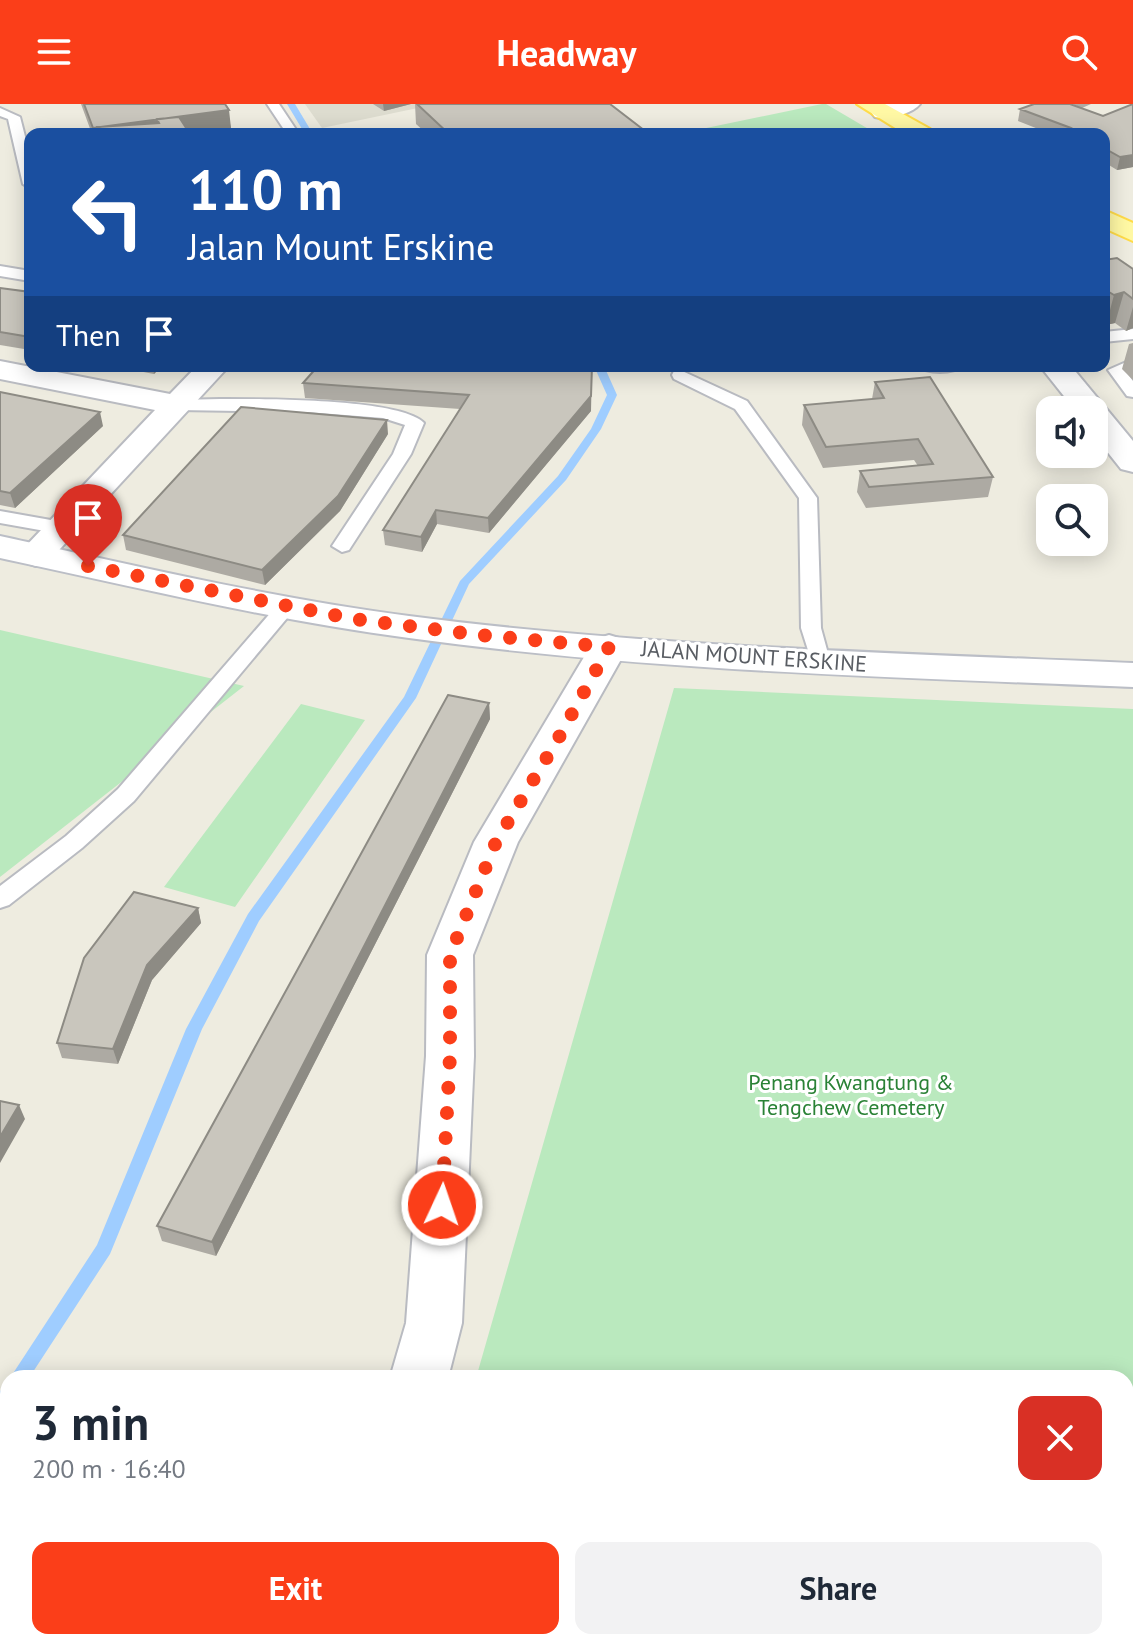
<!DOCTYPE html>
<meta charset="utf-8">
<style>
:root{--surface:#fff;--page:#f2f2f3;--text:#1f2937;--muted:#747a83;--accent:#fb3e19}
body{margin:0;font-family:"PT Sans",sans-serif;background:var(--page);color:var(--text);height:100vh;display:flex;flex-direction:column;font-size:30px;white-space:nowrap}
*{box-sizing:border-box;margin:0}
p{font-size:26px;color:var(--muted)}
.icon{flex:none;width:44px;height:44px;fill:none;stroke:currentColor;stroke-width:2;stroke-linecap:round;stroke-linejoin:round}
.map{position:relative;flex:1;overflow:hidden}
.side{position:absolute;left:0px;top:1266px;width:1134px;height:280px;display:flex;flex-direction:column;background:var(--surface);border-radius:24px 24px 0 0;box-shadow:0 4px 20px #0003}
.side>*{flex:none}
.hud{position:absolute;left:24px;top:24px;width:1086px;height:244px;border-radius:16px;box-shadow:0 4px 20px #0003;background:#1a4fa0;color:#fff;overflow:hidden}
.controls{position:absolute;left:1036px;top:292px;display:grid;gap:16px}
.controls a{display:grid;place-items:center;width:72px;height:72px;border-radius:16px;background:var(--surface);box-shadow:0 4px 20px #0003;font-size:40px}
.pin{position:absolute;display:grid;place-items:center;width:68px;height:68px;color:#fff;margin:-82px -34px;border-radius:50% 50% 50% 0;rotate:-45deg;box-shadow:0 0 8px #0007}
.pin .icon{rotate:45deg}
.me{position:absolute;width:88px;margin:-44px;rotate:3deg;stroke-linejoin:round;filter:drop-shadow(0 0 6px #0008)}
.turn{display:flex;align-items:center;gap:28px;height:168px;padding:0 32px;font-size:36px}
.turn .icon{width:104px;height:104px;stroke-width:2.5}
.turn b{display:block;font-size:56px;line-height:68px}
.then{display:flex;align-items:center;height:76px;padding:0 32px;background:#0003;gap:16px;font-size:30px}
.round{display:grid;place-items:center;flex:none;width:84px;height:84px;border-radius:16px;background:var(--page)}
.overview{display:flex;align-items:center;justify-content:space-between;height:136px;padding:0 32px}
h1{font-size:48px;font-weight:600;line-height:60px}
.button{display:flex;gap:16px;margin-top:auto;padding:16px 32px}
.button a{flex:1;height:92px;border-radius:16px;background:var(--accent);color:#fff;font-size:32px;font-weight:600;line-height:92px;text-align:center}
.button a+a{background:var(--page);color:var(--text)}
header{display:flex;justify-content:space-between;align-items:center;height:104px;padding:0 32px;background:var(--accent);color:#fff;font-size:36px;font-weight:600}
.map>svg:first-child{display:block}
</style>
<header><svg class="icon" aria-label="menu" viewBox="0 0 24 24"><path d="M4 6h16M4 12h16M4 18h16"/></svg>Headway<svg class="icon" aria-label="search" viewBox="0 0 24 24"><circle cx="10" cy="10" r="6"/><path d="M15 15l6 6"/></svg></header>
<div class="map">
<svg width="1133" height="1546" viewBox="0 0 1133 1546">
<rect width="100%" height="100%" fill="#eeece0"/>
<path fill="#dddccf" d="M305,0h132l-115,24z"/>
<path fill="#bae9be" d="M826,0l51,30 -195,-1 140,-29z
M0,526l244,56 -244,191z
M674,584l459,21v941h-736l3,-8h726v-264h-650z
M301,600l64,16 -130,187 -71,-20z"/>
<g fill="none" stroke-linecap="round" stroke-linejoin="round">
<path fill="#9fcdff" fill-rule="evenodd" d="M287,0h8l18,30h-8z
M594,262h10l13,29 -16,34 -35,51 -97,104 -53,114 -157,223 -57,108 -92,225 -81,124h-19l87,-133 89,-216 62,-115 156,-217 56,-116 98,-105 33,-47 16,-34z
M8,1282v25l-8,5v-25z"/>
<g stroke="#b9bbc1" stroke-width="4">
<path id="service" d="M267,0h12l20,30h-12z
M0,4l20,9 10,39v32l-7,-4 -15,-65 -8,-3z
M0,162l30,5v10l-30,-5z
M1133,225v10l-29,3v-10z
M1133,255v11l-7,2 7,9v16l-6,-1 -19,-26z
M917,262h46c-10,8 -36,8 -46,0z
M680,266l67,31 70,97 4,130 9,33 -3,5h-14l-12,-38 -2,-130 -64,-89 -61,-30 -2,-4 2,-4z
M220,295c39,0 180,-1 204,24l-13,31 -62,96 -7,2 -10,-6 61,-92 12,-29 -22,-7 -76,-6 -130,-2 -9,-5 9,-5z
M0,407l62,11 9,6 -9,6 -62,-11z
M286,497l10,6 -3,4 -159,190 -52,47 -73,57 -9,3v-22l66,-50 52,-47 161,-186z"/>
</g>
<g stroke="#b9bbc1" stroke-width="4">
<path id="minor" d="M885,0h35c-8,10 -32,16 -45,13l-4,-5 4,-5z
M0,257l170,33 27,-28h32l-181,196 -12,4 -12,-4 -6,-7 6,-7 131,-138 -155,-31z
M1040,262h31l62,75v31l-12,-3 -27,-34v-25h-19z
M609,531l13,4 6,8 -110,195 -45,113 1,101 -12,267 -14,55h-58l16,-55 20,-267 1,-101 47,-113 116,-195 6,-8z
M314,1538h64l-1,8h-66z"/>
</g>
<g stroke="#bbbec6" stroke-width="4">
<path id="secondary" d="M0,432c136,30 272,62 409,80 240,31 483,37 724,47v24c-241,-10 -484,-16 -724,-49 -138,-18 -273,-51 -409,-80z"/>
</g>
<g stroke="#ffdb48" stroke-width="4">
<path id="primary" d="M857,0h28l45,25 4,5h-29z
M1104,106l29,13v18l-29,-13z"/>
</g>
<use href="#service" fill="#fff" fill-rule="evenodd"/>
<use href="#minor" fill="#fff" fill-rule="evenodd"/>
<use href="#secondary" fill="#fff" fill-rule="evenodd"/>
<use href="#primary" fill="#fff8a4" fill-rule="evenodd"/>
</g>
<path fill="#adaaa3" d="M81,0h144l6,24 -41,6h-98z
M373,0h38l-27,7z
M415,0h195l39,30h-222l-11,-10z
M1034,0h36l33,12 30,-12v63l-16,3 -13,-8v-28h-53l-33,-13 2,-12z
M1072,0h19l-9,4z
M1104,156l29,9v59l-7,3 -11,-8 -9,2 -2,-1z
M0,184l30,4v58l-30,-5z
M1133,239v37l-11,-11 7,-25z
M112,262h50l-8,8z
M318,262l273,45 -102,122 -52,-9 -15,28 -37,-7 -2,-15 77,-121 -155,-11 -2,-15z
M875,278l118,95 -5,20 -122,11 -9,-16 3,-21 58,-5 -4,-6 -91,8 -21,-43 2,-20 68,-6z
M0,288l103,34 -88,82 -15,-3z
M388,330l-48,77 -75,74 -139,-35 -3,-15z
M489,599l1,16 -274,537 -54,-15 -5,-15z
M198,804l3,15 -49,57 -34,84 -56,-6 -5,-15z"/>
<path fill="#8d8b84" d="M383,0h28l-27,7z
M229,6l2,18 -47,6 -26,-14z
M158,16l2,14 -63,-6z
M1133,51v12l-16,3 3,-13z
M1124,188l-9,31 -9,2 8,-30z
M1133,203v21l-7,3z
M153,262h9l-8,8z
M592,262l-1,45 -102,122 -1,-15z
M100,308l3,14 -88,82 -5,-15z
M387,316l1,14 -48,77 -75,74 -3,-15z
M436,406l1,14 -15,28 -1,-15z
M489,599l1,16 -274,537 -4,-14z
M198,804l3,15 -49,57 -34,84 -5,-15 34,-84z
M19,1001l6,14 -25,44v-26z
M240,1538h12l-5,8h-11z"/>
<path fill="#c9c6bd" stroke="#8d8b84" stroke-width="2" d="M84,0h141l4,6 -136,18z
M417,0h193l39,30h-200z
M1034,0h36l33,12 30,-12v51l-13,2 -16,-9v-14h-23l-10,-6 -51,-19z
M179,13l11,17h-91l-2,-7 62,-4 -2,-4z
M214,28l1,2h-22z
M1117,154l16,11v30l-9,-7 -10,3 -10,-6v-29z
M0,184l30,4v45l-30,-5z
M318,262h274l-1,30 -103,122 -52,-8 -15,27 -38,-7 86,-135 -166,-12z
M930,273l63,100 -124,10 -9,-16 73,-7 -15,-25 -92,8 -22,-42 80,-7 -9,-16z
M0,288l100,20 -90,81 -10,-2z
M241,303l146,13 -49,76 -76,74 -139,-35z
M448,591l41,8 -277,539 -55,-16z
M134,788l64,16 -51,57 -34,84 -56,-6 27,-85z
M0,997l19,4 -19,32z
M67,1538h173l-4,8h-178z"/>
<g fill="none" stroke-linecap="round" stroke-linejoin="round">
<path stroke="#fb3e19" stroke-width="14" stroke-dasharray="0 25.2" d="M88,462l266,53 125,16 130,12 -51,92 -62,103 -46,113v101l-8,149"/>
</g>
<g text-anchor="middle" stroke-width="6" stroke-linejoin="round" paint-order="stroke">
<g font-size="22" fill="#595d63" stroke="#fff">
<text transform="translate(754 552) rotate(4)" y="8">JALAN MOUNT ERSKINE</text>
</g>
<g font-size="22" fill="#2a8236" stroke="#fff">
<text x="851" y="986">Penang Kwangtung &amp;<tspan x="851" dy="25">Tengchew Cemetery</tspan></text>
</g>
</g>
</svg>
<div class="controls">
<a><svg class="icon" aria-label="sound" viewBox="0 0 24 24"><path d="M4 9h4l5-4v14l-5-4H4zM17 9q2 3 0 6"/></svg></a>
<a><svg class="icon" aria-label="search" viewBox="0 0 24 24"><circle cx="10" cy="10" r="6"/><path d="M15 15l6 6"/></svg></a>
</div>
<div class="pin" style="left:88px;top:462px;background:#d93025"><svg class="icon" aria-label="arrive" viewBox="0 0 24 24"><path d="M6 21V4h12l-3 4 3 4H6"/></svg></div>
<svg class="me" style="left:442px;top:1101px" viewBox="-20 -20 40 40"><circle r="17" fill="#fb3e19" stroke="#fff" stroke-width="3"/><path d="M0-11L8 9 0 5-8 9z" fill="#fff"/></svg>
<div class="hud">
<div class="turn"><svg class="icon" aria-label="left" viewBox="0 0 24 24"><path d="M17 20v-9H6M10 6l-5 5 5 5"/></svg><div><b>110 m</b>Jalan Mount Erskine</div></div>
<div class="then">Then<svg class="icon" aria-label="arrive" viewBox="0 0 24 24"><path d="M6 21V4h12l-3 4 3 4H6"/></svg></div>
</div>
<section class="side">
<div class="overview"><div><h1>3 min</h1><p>200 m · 16:40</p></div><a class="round" style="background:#d93025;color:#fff"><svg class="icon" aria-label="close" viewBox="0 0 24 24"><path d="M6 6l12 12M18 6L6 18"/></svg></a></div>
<div class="button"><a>Exit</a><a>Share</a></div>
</section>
</div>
